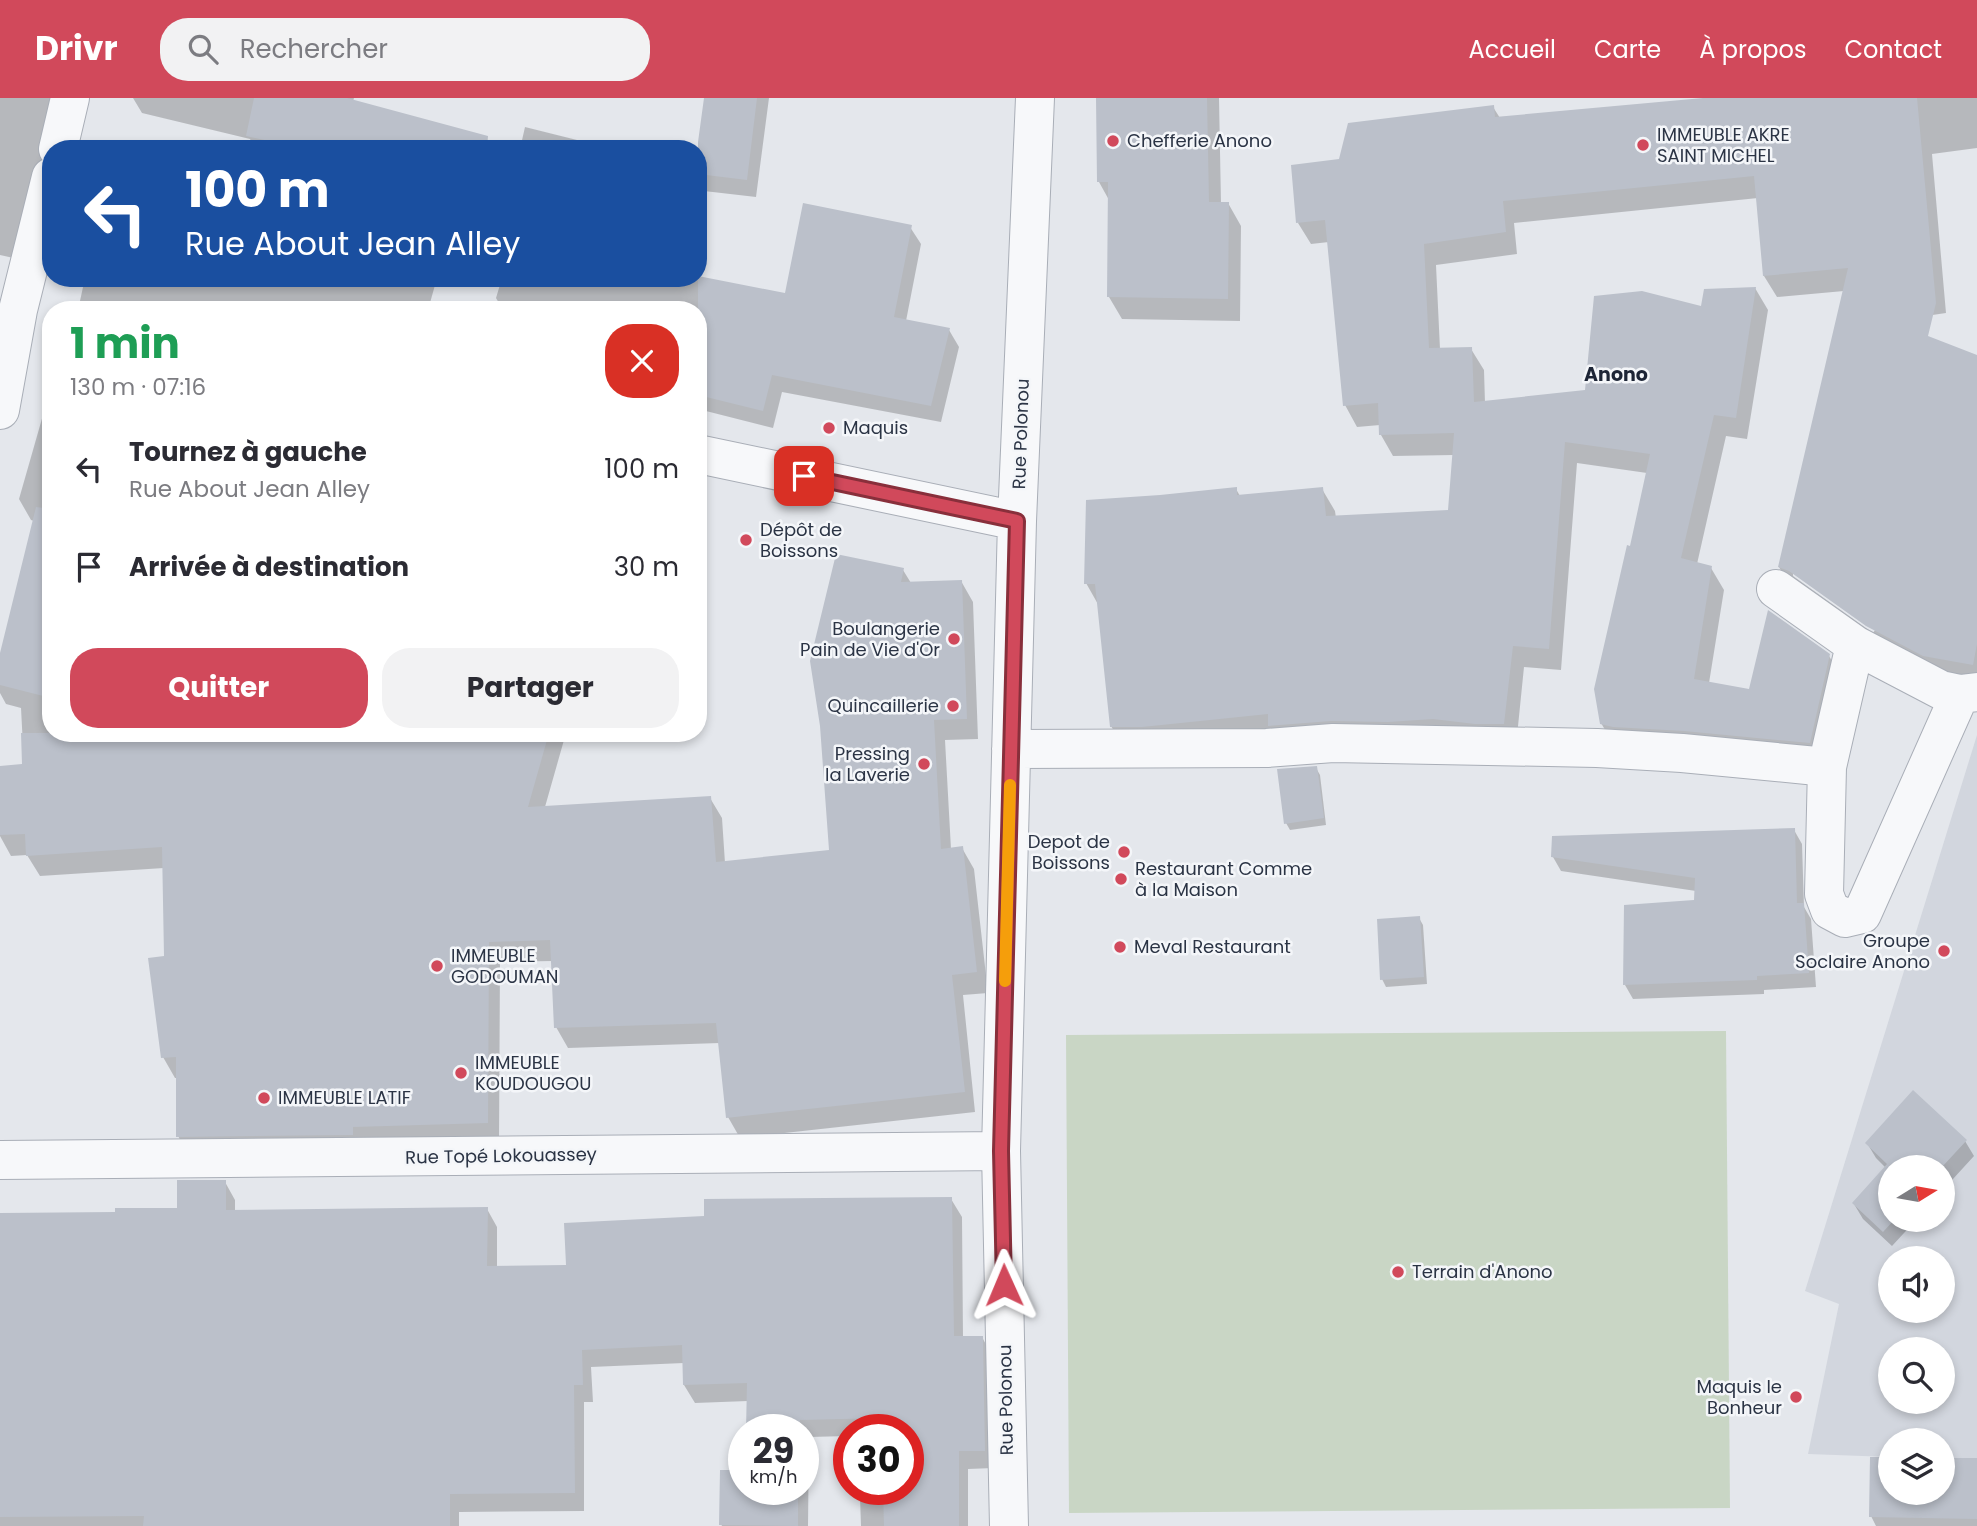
<!DOCTYPE html>
<html lang="fr">
<meta charset="utf-8">
<style>
:root{--surface:#fff;--page:#f2f2f3;--text:#2b2b33;--muted:#7c7c81;--accent:#d1495b}
body{margin:0;font-family:Poppins,sans-serif;background:var(--page);color:var(--text);height:100vh;display:flex;flex-direction:column;font-size:26px;white-space:nowrap}
*{box-sizing:border-box;margin:0}
p{font-size:23px;color:var(--muted)}
.icon{flex:none;width:38px;height:38px;fill:none;stroke:currentColor;stroke-width:2;stroke-linecap:round;stroke-linejoin:round}
.map{position:relative;flex:1;overflow:hidden}
.sheet{position:absolute;left:42px;top:203px;width:665px;height:441px;display:flex;flex-direction:column;background:var(--surface);border-radius:28px;box-shadow:0 4px 10px #0003}
.sheet>*{flex:none}
.top-card{position:absolute;left:42px;top:42px;width:665px;height:147px;border-radius:28px;box-shadow:0 4px 10px #0003;background:#1a4fa0;color:#fff;overflow:hidden}
.needle{width:46px;rotate:79deg}
.tools{position:absolute;left:1878px;top:1057px;display:grid;gap:14px}
.tools a{display:grid;place-items:center;width:77px;height:77px;border-radius:50%;background:var(--surface);box-shadow:0 4px 10px #0003;font-size:35px}
.speed{position:absolute;left:728px;top:1316px;display:flex;gap:14px;font-size:35px;font-weight:700;text-align:center}
.speed>*{display:grid;place-content:center;width:91px;height:91px;border-radius:50%;background:var(--surface);box-shadow:0 4px 10px #0003;line-height:1}
.speed small{font-size:18px;font-weight:400}
.speed .limit{border:10px solid #d22;background:#fff;color:#111}
.pin{position:absolute;display:grid;place-items:center;width:60px;height:60px;color:#fff;margin:-30px;border-radius:14px;box-shadow:0 4px 10px #0006}
.me{position:absolute;width:77px;margin:-38px;rotate:359deg;stroke-linejoin:round;filter:drop-shadow(0 0 5px #0008)}
.turn{display:flex;align-items:center;gap:24px;height:147px;padding:0 28px;font-size:32px}
.turn .icon{width:91px;height:91px;stroke-width:2.5}
.turn b{display:block;font-size:49px;line-height:60px}
.round{display:grid;place-items:center;flex:none;width:74px;height:74px;border-radius:28px;background:var(--page)}
.summary{display:flex;align-items:center;justify-content:space-between;height:119px;padding:0 28px}
h1{font-size:42px;font-weight:700;line-height:52px;color:#1e9e55}
.button{display:flex;gap:14px;margin-top:auto;padding:14px 28px}
.button a{flex:1;height:80px;border-radius:28px;background:var(--accent);color:#fff;font-size:28px;font-weight:700;line-height:80px;text-align:center}
.button a+a{background:var(--page);color:var(--text)}
ul{padding:0;list-style:none}
li{display:flex;align-items:center;gap:21px;height:98px;padding:0 28px}
li div{flex:1}
li b{display:block;font-size:26px}
li em{font-style:normal}
header{display:flex;align-items:center;gap:42px;box-sizing:border-box;height:98px;padding:0 35px;background:var(--accent);color:#fff}
header strong{font-size:33px}
nav{display:flex;gap:38px;margin-inline-start:auto;font-size:24px}
.search{width:490px;height:63px;background:var(--page);display:flex;align-items:center;gap:18px;box-sizing:border-box;padding:0 24px;border-radius:28px;color:var(--muted);font-size:26px}
.map>svg:first-child{display:block}
</style>
<header>
<strong>Drivr</strong>
<div class="search"><svg class="icon" aria-label="search" viewBox="0 0 24 24"><circle cx="10" cy="10" r="6"/><path d="M15 15l6 6"/></svg>Rechercher</div>
<nav><a>Accueil</a><a>Carte</a><a>À propos</a><a>Contact</a></nav>
</header>
<div class="map">
<svg width="1977" height="1428" viewBox="0 0 1977 1428">
<rect width="100%" height="100%" fill="#e4e7ec"/>
<path fill="#d2d6de" fill-rule="evenodd" d="M1977,637v723h-34l-1,-18h-52v17l-82,-3 31,-150 -34,-13zM1890,1069h52v53h-52zM1890,1160h52v53h-52zM1890,1251h52v53h-52z"/>
<path fill="#c9d6c5" d="M1726,933l4,477 -661,5 -3,-478z"/>
<path fill="#0003" fill-rule="evenodd" d="M0,0h62l-35,163 -27,-6z
M133,0h221l-1,3 101,48h-202l1,-4 -3,-6 -108,-26z
M706,0h63l-13,99 -52,-6 -6,18v-53z
M1097,0h122l2,106 7,-1 13,23 -1,95 -118,-2 -13,-22v-97l-10,-18z
M1723,0h254v50l-45,6 14,159 -61,9 92,35v328l-40,-8 -145,-88 -13,-22 65,-276 -67,6 -13,-21 -6,-78 -244,25 3,31 -81,11 4,84h31l13,21 1,33 102,-12 115,-83 53,-20 13,22 -21,129 -21,-3 -29,128 14,4 13,22 -15,93 41,9 79,-36 13,22 -20,86 -208,-19 -13,-22 30,-175 16,-75 -70,-10 -16,207 -37,-3 -8,79 -392,2 -13,-22 -12,-120 -13,-23 150,-94 4,7 82,-7 13,22 1,7 113,-6 5,-57 -61,1 -12,-21 -1,-10 -23,2 -12,-22 -16,-163 -18,2 -13,-21 42,-62 153,-54 7,11zM1793,474l82,58 -2,3 -80,-57z
M525,29l88,22h-93z
M910,129l11,17 -15,77 43,9 10,17 -18,75 -159,-30 -9,36 -75,-19v-99h-195l-7,-12 6,-20h196l89,17z
M85,180h352l-9,32h-350z
M51,289v346h515l-21,74 165,-9 12,20 3,45 106,-11 72,-282 8,13 50,-2 12,21 5,137 -33,1 6,109 11,-1 12,21 14,124 -25,2 12,117 -235,26 -12,-21 -8,-74 -152,5 -12,-21 -3,-66 -53,1 -1,181 -309,14 -12,-21v-58h-3l-12,-21 3,-99 -2,-90 -124,8 -13,-21 -16,1 -11,-20v-69l24,-1 -3,-58 -15,-4 -6,-11v-33l34,-139 -3,-1 -12,-21z
M1316,670l4,7 6,50 -36,5 -4,-7z
M1794,732l8,14 2,63 7,12 5,68 -52,3v4l-131,5 -8,-14 70,-83 1,-11 -135,-20 -8,-14z
M1419,820l4,7 4,59 -41,3 -4,-8z
M1965,1043l9,15 -32,35v-24h-52v53h26l-24,26 -29,-27 -9,-15 32,-36 -10,-10 -9,-15z
M225,1084l10,18v12l252,-3 10,18v41l70,-2 139,-49 245,-18 11,18 1,121 19,-1 10,19 2,112 -26,1v57h-107l-1,-29 25,-1 23,-7v-59h-59v6l-40,1 -1,89h-86l-1,-2 23,-35h59v-59h-55v-29l-53,2 -11,-18v-22l-93,4 2,35h-9v109l-125,1v14h-459v-312h117l62,-4z
M1890,1361v34h52l35,-33v66h-101l-5,-10z"/>
<path fill="#bbc0ca" d="M254,0h93l141,38 -1,13h-181l-60,-13z
M704,0h53l-10,82 -49,-6v-32z
M1096,0h111l2,104h20l-1,97 -121,-2 1,-115h-11z
M1703,0h214l19,205 -8,33 49,19v289l-4,21 -50,-9 -57,-30 -77,-55 -11,-4 70,-299 -85,8 -9,-100 -251,25 3,31 -82,12 5,104 43,-1 2,55 111,-12 9,-94 48,-5 59,15 3,-17 52,-2 -20,131 -22,-3 -33,143 31,8 -18,113 55,10 19,-79 62,44 -20,89 -126,-12 -71,-4 -13,-3 -6,-35 33,-144 3,1 20,-92 -85,-12 -16,207 -36,-3 -9,78h-29l-42,-5 -45,3 -57,-1 -63,5v-12l-126,13h-32l-15,-143h-11l2,-84 74,-5 77,-8v8l86,-8 3,29 122,-6 6,-77 -75,2 -1,-32 -35,3 -18,-186 -29,3 -5,-58 48,-6 9,-36 146,-18 1,12z
M803,105l109,22 -18,92 56,11 -19,78 -159,-31 -9,36 -65,-16v-119l87,17z
M36,409l15,2v189l-51,-13v-32z
M836,456l68,14 -3,14 61,-2 5,139 -33,1 7,129 22,-3 14,126 -25,3 13,117 -239,26 -10,-95 -162,5 -4,-88 -61,2 -1,181 -135,4v8l-177,2v-80l-15,1 -13,-100 16,-2 -2,-109 -136,9 -1,-22 -25,1v-69l22,-2 -1,-31h528l-21,74 183,-11 5,66 113,-12 -9,-124 -10,-65z
M1317,668l7,52 -40,6 -7,-55z
M1795,730l2,75h7l5,70 -52,3v4l-134,5 1,-80 70,-5 1,-22 -144,-21 1,-21z
M1420,818l4,61 -44,3 -3,-61z
M1913,992l54,50 -25,27h-52v53h4l-11,12 -31,-29 35,-39 -22,-21z
M177,1082h49v30l262,-3 -1,59 79,-1 -2,-42 140,-7v-17l248,-2 2,139h29l1,62 1,53h-26v75h-75l-1,-37h25v-59h-25v-12l-83,2 -1,10h-53l1,-47 -64,2 -1,-40 -100,5 1,35h-9l1,108 -125,1v32h-307l1,-10 -144,1v-304l115,-1v-4h62z
M1870,1359h20v36h52v-35h35v61l-108,-2z
M720,1372h24v19h54v37l-79,-1z"/>
<g fill="none" stroke-linecap="round" stroke-linejoin="round">
<g stroke="#a9aeb7" stroke-width="40">
<path id="minor" d="M58,51l12,-51
M0,312l18,-100 33,-133
M698,356l319,67
M1776,491l79,56 86,45 19,4 17,-2
M1855,547l-28,122 -3,127 6,16 15,8 17,-4 98,-220
M1011,651l256,-1 66,-5 264,5 85,5 145,14
M0,1062l1001,-9
M1009,1428l-8,-375 16,-630 18,-423"/>
</g>
<use href="#minor" stroke="#f7f8fa" stroke-width="38"/>
</g>
<g fill="none" stroke-linecap="round" stroke-linejoin="round">
<g stroke="#882f3b" stroke-width="18">
<path id="route" d="M804,378l213,45 -16,630 3,134"/>
</g>
<use href="#route" stroke="#d1495b" stroke-width="12"/>
<path stroke="#f59e0b" stroke-width="12" d="M1005,883l5,-196"/>
</g>
<g fill="#d1495b" stroke="#f4f6f9" stroke-width="2.5">
<circle cx="1113" cy="43" r="7"/>
<circle cx="1643" cy="47" r="7"/>
<circle cx="829" cy="330" r="7"/>
<circle cx="746" cy="442" r="7"/>
<circle cx="954" cy="541" r="7"/>
<circle cx="953" cy="608" r="7"/>
<circle cx="924" cy="666" r="7"/>
<circle cx="1124" cy="754" r="7"/>
<circle cx="1121" cy="781" r="7"/>
<circle cx="1120" cy="849" r="7"/>
<circle cx="1944" cy="853" r="7"/>
<circle cx="437" cy="868" r="7"/>
<circle cx="461" cy="975" r="7"/>
<circle cx="264" cy="1000" r="7"/>
<circle cx="1398" cy="1174" r="7"/>
<circle cx="1796" cy="1299" r="7"/>
</g>
<g text-anchor="middle" stroke-width="5" stroke-linejoin="round" paint-order="stroke">
<g font-size="18" fill="#2b3445" stroke="#f4f6f9" text-anchor="start">
<text x="1657" y="43">IMMEUBLE AKRE<tspan x="1657" dy="21">SAINT MICHEL</tspan></text>
<text x="1127" y="49">Chefferie Anono</text>
<text x="843" y="336">Maquis</text>
<text x="760" y="438">Dépôt de<tspan x="760" dy="21">Boissons</tspan></text>
<text x="940" y="537" text-anchor="end">Boulangerie<tspan x="940" dy="21">Pain de Vie d'Or</tspan></text>
<text x="939" y="614" text-anchor="end">Quincaillerie</text>
<text x="910" y="662" text-anchor="end">Pressing<tspan x="910" dy="21">la Laverie</tspan></text>
<text x="1110" y="750" text-anchor="end">Depot de<tspan x="1110" dy="21">Boissons</tspan></text>
<text x="1135" y="777">Restaurant Comme<tspan x="1135" dy="21">à la Maison</tspan></text>
<text x="1930" y="849" text-anchor="end">Groupe<tspan x="1930" dy="21">Soclaire Anono</tspan></text>
<text x="1134" y="855">Meval Restaurant</text>
<text x="451" y="864">IMMEUBLE<tspan x="451" dy="21">GODOUMAN</tspan></text>
<text x="475" y="971">IMMEUBLE<tspan x="475" dy="21">KOUDOUGOU</tspan></text>
<text x="278" y="1006">IMMEUBLE LATIF</text>
<text x="1412" y="1180">Terrain d'Anono</text>
<text x="1782" y="1295" text-anchor="end">Maquis le<tspan x="1782" dy="21">Bonheur</tspan></text>
</g>
<g font-size="18" fill="#2b3445" stroke="#f4f6f9">
<text transform="translate(1021 336) rotate(-88)" y="6">Rue Polonou</text>
<text transform="translate(501 1058) rotate(-1)" y="6">Rue Topé Lokouassey</text>
<text transform="translate(1006 1302) rotate(-91)" y="6">Rue Polonou</text>
</g>
<g font-size="19" font-weight="bold" fill="#1d2536" stroke="#f4f6f9">
<text x="1616" y="283">Anono</text>
</g>
</g>
</svg>
<div class="tools">
<a><svg class="needle" viewBox="-14 -14 28 28"><path d="M0-13l5 13h-10z" fill="#e53935"/><path d="M0 13l5-13h-10z" fill="#7c7c81"/></svg></a>
<a><svg class="icon" aria-label="sound" viewBox="0 0 24 24"><path d="M4 9h4l5-4v14l-5-4H4zM17 9q2 3 0 6"/></svg></a>
<a><svg class="icon" aria-label="search" viewBox="0 0 24 24"><circle cx="10" cy="10" r="6"/><path d="M15 15l6 6"/></svg></a>
<a><svg class="icon" aria-label="layers" viewBox="0 0 24 24"><path d="M12 4l9 5-9 5-9-5zM3 14l9 5 9-5"/></svg></a>
</div>
<div class="speed"><div>29<small>km/h</small></div><div class="limit">30</div></div>
<div class="pin" style="left:804px;top:378px;background:#d93025"><svg class="icon" aria-label="arrive" viewBox="0 0 24 24"><path d="M6 21V4h12l-3 4 3 4H6"/></svg></div>
<svg class="me" style="left:1004px;top:1187px" viewBox="-20 -20 40 40"><path d="M0-17L14 15 0 8-14 15z" fill="#d1495b" stroke="#fff" stroke-width="4"/></svg>
<div class="top-card">
<div class="turn"><svg class="icon" aria-label="left" viewBox="0 0 24 24"><path d="M17 20v-9H6M10 6l-5 5 5 5"/></svg><div><b>100 m</b>Rue About Jean Alley</div></div>
</div>
<section class="sheet">
<div class="summary"><div><h1>1 min</h1><p>130 m · 07:16</p></div><a class="round" style="background:#d93025;color:#fff"><svg class="icon" aria-label="close" viewBox="0 0 24 24"><path d="M6 6l12 12M18 6L6 18"/></svg></a></div>
<ul>
<li><svg class="icon" aria-label="left" viewBox="0 0 24 24"><path d="M17 20v-9H6M10 6l-5 5 5 5"/></svg><div><b>Tournez à gauche</b><p>Rue About Jean Alley</p></div><em>100 m</em></li>
<li><svg class="icon" aria-label="arrive" viewBox="0 0 24 24"><path d="M6 21V4h12l-3 4 3 4H6"/></svg><div><b>Arrivée à destination</b></div><em>30 m</em></li>
</ul>
<div class="button"><a>Quitter</a><a>Partager</a></div>
</section>
</div>
